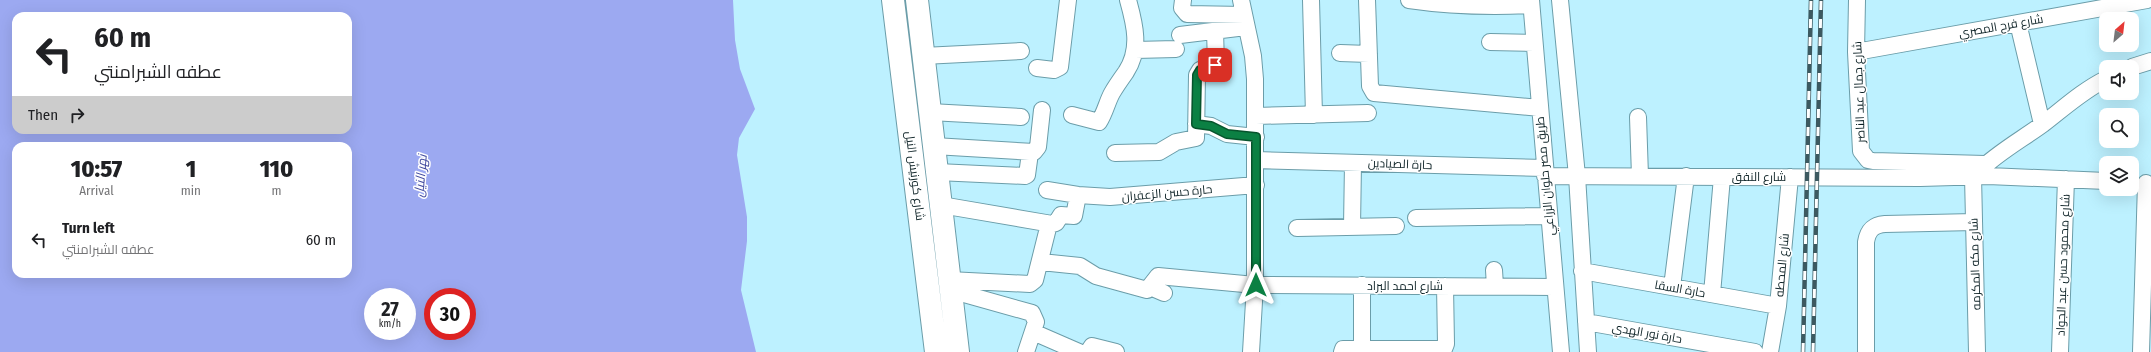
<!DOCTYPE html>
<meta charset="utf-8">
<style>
:root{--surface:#fff;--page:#f2f2f2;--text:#202124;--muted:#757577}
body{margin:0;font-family:"Fira Sans Condensed",Cairo,sans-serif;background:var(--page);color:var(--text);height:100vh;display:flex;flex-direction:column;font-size:15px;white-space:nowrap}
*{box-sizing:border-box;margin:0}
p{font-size:13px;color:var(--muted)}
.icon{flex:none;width:22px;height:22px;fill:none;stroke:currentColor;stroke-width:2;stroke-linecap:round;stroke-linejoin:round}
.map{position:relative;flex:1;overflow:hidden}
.details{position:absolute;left:12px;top:142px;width:340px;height:136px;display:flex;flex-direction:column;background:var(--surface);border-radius:12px;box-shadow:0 4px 16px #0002}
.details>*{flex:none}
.banner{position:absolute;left:12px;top:12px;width:340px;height:122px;border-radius:12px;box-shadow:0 4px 16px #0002;background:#fff;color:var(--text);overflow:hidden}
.needle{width:26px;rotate:28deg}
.tools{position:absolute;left:2099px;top:12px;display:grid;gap:8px}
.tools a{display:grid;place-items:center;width:40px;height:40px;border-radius:8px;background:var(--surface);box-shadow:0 4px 16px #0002;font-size:20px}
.speed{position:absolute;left:364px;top:288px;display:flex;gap:8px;font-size:20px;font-weight:700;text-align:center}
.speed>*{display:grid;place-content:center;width:52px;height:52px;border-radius:50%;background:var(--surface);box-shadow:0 4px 16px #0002;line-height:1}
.speed small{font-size:10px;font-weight:400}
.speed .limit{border:6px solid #d22;background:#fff;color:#111}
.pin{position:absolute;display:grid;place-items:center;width:34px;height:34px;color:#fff;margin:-17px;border-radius:8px;box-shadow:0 2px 6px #0006}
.me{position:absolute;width:44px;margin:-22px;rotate:0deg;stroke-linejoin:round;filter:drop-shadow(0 0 3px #0008)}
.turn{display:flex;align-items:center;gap:14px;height:84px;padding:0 16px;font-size:18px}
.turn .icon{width:52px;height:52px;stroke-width:2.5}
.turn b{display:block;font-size:28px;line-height:34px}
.then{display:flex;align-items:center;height:38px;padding:0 16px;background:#0003;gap:8px;font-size:15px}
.eta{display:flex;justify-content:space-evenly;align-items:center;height:68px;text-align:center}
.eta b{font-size:24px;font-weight:800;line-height:28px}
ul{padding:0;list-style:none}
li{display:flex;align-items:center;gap:12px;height:60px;padding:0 16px}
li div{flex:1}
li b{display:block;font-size:15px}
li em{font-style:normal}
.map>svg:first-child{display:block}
</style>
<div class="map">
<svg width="2151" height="352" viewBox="0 0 2151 352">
<rect width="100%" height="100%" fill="#bdf1ff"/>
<path fill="#9ca9f1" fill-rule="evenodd" d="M0,0h733l2,40 5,29 15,40 -16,29 -2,17 10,62v24l-6,49 15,62h-756zM16,16h332v114h-332zM16,146h332v128h-332zM373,297h34v34h-34zM433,297h34v34h-34z"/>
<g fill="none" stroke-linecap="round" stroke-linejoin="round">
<g stroke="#6b9da9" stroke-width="18">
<path id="minor" d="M1183,0l-1,8 5,6 57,1
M1241,0l12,56 2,23v206l-4,67
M1311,0l3,115
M1367,0l3,86 4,7 166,15
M1409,0c41,6 81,7 122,5
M1531,0l30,352
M1560,0l17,176 11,176
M1857,0l-1,52 5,99 7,9 5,1 112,3
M2018,23l24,101
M1180,35l66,-8
M1490,42l44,1
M1135,50l41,-1
M1856,52l291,-52
M1340,53l29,1
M923,56l98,-5
M2132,67l19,-6
M1037,68l17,2 6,-3 8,-67
M930,112l91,5
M1072,115l27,7c6,-9 8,-20 13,-29 4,-7 9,-14 14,-21 15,-23 9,-47 2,-72
M1256,116l112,-3
M1638,117l2,59
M1196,124l15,2 16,8 29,3
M934,146l100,6 4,-5 4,-37
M1115,153l44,-1 17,-10 20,-4 1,-63 3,-5 16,-6 -1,-33
M1256,160l288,8
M937,172l88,4 2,-1 3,-22
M1978,172c19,-19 43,-32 65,-48 21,-16 39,-33 63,-45
M1545,176l375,2 68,-2 118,5
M1973,176l4,176
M1047,190l31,5 32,2 146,-12
M941,205l111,19 4,-1 5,-8 13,1 4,-21
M1416,218l132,-2
M1352,227l1,-64
M1297,228l99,-2
M1041,262l39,4 16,10 51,14 11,-14 97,9 300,2
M1494,270l1,16
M1582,271l196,35
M949,280l81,4 5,-4 14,-56
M1150,287l14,6
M1672,287l14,-111
M950,290l82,23 4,9 -10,30
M1712,294l10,-117
M1586,322l169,30
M1033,332l46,20
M1359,349h85l2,-5 -1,-58
M1088,352l4,-6 24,6
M1342,352l1,-3h16l3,-4v-60
M1770,352l8,-46 12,-129
M1866,352v-110c2,-12 7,-17 19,-18l89,-2
M2060,352l6,-173
M2141,352l5,-169"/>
</g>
<g stroke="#6b9da9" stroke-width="24">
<path id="trunk" d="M893,0l43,352
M917,0l41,352"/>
</g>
<use href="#minor" stroke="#fff" stroke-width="16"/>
<use href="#trunk" stroke="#fff" stroke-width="22"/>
<g stroke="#3c5960" stroke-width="4.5">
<path id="rail" d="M1803,352l8,-352
M1813,352l8,-352"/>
</g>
<use href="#rail" stroke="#fff" stroke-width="3" stroke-dasharray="9" stroke-linecap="butt"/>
</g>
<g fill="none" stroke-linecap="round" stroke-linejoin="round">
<g stroke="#07532c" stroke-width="10">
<path id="route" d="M1215,65l-15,5 -3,5 -1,49 15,2 16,8 29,3v148"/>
</g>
<use href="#route" stroke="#0b8043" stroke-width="7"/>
</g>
<g text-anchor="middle" stroke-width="3" stroke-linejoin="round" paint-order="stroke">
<g font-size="12" fill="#0d2226" stroke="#fff">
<text transform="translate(2001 26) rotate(-10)" y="4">شارع فرح المصري</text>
<text transform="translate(1859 92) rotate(-92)" y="4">شارع جمال عبد الناصر</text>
<text transform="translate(1400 164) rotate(2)" y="4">حارة الصيادين</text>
<text transform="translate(915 176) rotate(83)" y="4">شارع كورنيش النيل</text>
<text transform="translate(1545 176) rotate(-95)" y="4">طريق مصر حلوان الزراعي</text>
<text x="1759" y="181">شارع النفق</text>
<text transform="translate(1167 193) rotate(-5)" y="4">حارة حسن الزعفران</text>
<text transform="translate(1975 264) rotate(-92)" y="4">شارع مكه المكرمه</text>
<text transform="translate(1782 265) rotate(-85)" y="4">شارع المحطه</text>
<text transform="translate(2063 265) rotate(-88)" y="4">شارع محمود حسن عبد الجواد</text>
<text x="1405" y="290">شارع احمد البراد</text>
<text transform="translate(1680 289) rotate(10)" y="4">حارة السقا</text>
<text transform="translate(1647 333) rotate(10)" y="4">حارة نور الهدي</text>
</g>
<g font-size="13" font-style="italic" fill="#424b9f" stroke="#fff">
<text transform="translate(420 176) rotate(-85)" y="5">نهر النيل</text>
</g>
</g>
</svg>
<div class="tools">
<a><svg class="needle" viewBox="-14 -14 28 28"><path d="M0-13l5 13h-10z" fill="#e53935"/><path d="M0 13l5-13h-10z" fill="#757577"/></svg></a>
<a><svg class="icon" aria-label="sound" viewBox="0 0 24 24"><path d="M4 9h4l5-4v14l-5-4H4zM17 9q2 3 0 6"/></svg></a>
<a><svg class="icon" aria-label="search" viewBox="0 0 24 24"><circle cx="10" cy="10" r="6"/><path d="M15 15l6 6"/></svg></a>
<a><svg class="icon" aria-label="layers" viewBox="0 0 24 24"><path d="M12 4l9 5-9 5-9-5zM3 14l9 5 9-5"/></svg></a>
</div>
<div class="speed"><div>27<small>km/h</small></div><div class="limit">30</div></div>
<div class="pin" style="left:1215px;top:65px;background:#d93025"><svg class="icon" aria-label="arrive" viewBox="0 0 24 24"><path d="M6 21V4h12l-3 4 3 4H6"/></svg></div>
<svg class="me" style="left:1256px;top:285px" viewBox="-20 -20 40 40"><path d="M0-17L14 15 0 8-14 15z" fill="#0b8043" stroke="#fff" stroke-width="4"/></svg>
<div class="banner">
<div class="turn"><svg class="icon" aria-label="left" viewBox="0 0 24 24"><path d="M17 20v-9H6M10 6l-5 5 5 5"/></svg><div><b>60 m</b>عطفه الشبرامنتي</div></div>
<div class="then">Then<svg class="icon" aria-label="right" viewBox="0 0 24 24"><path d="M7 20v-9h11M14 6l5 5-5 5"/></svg></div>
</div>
<section class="details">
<div class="eta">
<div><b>10:57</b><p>Arrival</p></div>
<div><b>1</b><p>min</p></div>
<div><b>110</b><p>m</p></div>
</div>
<ul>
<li><svg class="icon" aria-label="left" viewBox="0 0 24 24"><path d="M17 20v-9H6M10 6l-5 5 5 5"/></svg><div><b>Turn left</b><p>عطفه الشبرامنتي</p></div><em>60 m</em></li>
</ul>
</section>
</div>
